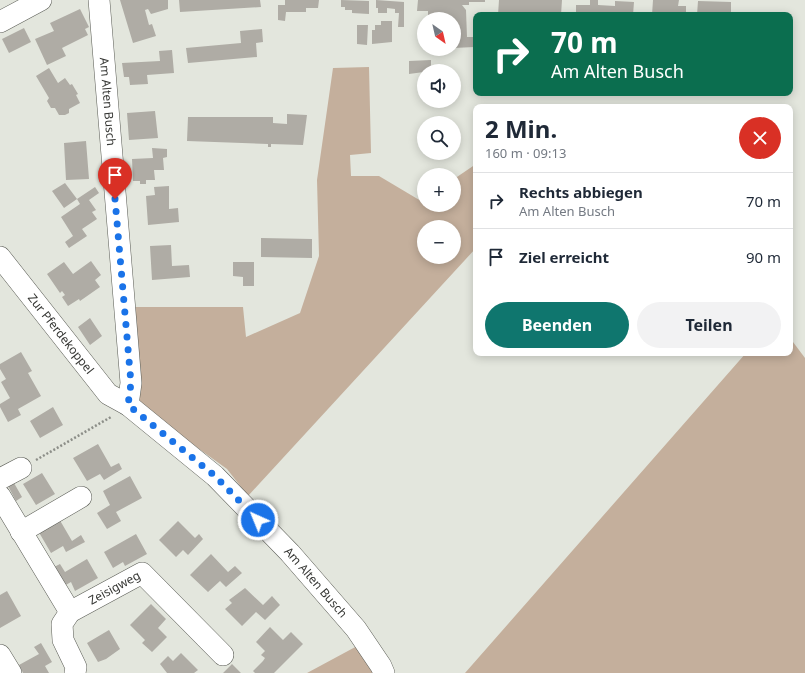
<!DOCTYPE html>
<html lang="de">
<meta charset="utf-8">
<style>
:root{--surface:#fff;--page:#f2f2f3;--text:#1f2937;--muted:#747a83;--line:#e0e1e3;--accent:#0f766e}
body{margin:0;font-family:"Noto Sans",sans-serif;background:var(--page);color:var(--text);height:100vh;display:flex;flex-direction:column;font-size:15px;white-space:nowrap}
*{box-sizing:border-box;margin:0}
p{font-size:13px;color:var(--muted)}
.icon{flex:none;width:22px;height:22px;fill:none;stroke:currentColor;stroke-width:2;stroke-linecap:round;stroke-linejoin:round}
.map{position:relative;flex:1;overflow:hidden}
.sheet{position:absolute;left:473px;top:104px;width:320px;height:252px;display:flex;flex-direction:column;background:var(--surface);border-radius:8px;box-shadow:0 2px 10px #0003}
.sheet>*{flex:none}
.top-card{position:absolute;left:473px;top:12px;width:320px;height:84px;border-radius:8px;box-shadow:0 2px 10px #0003;background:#0b6e4f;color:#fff;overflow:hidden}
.needle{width:26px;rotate:146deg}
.tools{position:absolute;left:417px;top:12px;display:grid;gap:8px}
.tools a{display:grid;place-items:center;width:44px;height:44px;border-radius:50%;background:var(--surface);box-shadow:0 2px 10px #0003;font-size:20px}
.pin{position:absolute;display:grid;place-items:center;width:34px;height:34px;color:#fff;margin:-41px -17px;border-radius:50% 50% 50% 0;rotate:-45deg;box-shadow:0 0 4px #0007}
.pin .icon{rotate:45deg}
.me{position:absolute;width:44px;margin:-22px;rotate:316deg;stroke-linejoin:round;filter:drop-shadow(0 0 3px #0008)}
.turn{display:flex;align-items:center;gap:14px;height:84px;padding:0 12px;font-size:18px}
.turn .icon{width:52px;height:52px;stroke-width:2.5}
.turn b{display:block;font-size:28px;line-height:34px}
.round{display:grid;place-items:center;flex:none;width:42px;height:42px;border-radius:21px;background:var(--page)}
.headline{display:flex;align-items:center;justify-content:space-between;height:68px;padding:0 12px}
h1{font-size:24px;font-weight:700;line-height:30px}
.button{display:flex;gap:8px;margin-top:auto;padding:8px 12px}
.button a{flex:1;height:46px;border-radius:24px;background:var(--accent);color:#fff;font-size:16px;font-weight:700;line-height:46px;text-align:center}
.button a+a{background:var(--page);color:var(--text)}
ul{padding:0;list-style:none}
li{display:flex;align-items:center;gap:12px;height:56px;padding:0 12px;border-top:1px solid var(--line)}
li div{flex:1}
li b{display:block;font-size:15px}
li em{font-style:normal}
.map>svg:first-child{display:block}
</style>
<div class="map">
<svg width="805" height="673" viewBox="0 0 805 673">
<rect width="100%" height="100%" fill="#e3e6dd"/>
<path fill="#c4af9c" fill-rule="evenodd" d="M369,67l2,86 -21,2 1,21h28l42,25 3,-2v6h30v-26l22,-15v84l-228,248 -21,-27 -89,-64 -6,-98h111l3,30 54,-24 19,-57 -2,-76 16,-112zM424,227h30v30h-30z
M790,338l15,20v315h-340l281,-320h44z
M359,645l18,28h-70z"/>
<path fill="#afaca5" d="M120,0h48v9l-17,5 -3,-5 -3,1 4,15 3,-1 4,12 -23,7z
M179,0h81l1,7 -81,5z
M285,0h34l-1,8h-12v4h-20l-1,9 -7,-1v-15h7z
M341,0l28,1v13l-17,-1v-3h-7v-3h-4z
M376,0l28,2v25h-6l1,-14h-4v-4l-8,-1v5h-9v-5h-2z
M418,0h67v2h-16v3h-7l4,5 1,27h9v17h-2v-7l-20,1v-29h-17v-2l-9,-1v-5h-11z
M499,0h63l-1,15h-63z
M590,0h8v5l17,1v-5l19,1 -1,13h-57v-10h14z
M653,0h26l-1,6h8v9h-34z
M698,1l33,1v13h-34z
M80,9l9,18 -4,2 3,6 -26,13 4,8 -19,9 -12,-26 19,-8 -4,-8z
M381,21h11v21l-20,2v-14h3v-5h6z
M357,25h11l-1,20 -10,-1z
M24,28l7,14 -22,11 -7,-14z
M262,29l1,13 -7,1 1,14 -69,6 -2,-15 55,-5 -1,-12z
M172,50l2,23 -27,2 1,9 -18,1 -1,-8h-5l-2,-14 38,-2 -1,-10z
M431,60v11l-22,3v-13z
M49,68l9,15 7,-5 5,7 2,-1 6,10 -2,1 4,8 -11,6v4l-4,2h-6l-4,-7h-4l-4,-7 2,-3 -13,-22z
M155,111l3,27 -29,2 -2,-27z
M287,114l20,1 -4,30 -32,-1v3h-3v-3l-81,-3 1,-24h85v6l14,1z
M86,141l3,38 -23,1 -2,-37z
M152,148l15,1v8l-4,1 1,12h-10l1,10h-9v4h-6v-3h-7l-1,-22 21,-1z
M65,183l12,16 -13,9 -12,-17z
M169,186v23l9,-1 1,14 -31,3 -2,-29 9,-1 -1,-8z
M95,187l4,6 -10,7 7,10 -4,2 5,7 -15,10 5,7 -18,12 -4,-6 8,-6 -12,-19 19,-13 -3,-5z
M261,238l51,1v19l-51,-1z
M171,245l1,21 17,-1 1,12 -38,3 -2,-34z
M91,261l10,14 -6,5 5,7 -20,14 -1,-2 -11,7 -6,-9 3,-2 -3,-4 -2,2 -13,-19 17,-12 9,12z
M233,262h21v24h-11v-9l-10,-1z
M90,318l12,18 -12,9 -12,-18z
M21,352l11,19 -4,2 13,23 -23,13 3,6 -13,7 -8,-15v-3l10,-6 -9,-16 5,-3 -6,-10v-5z
M53,407l10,18 -23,13 -10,-17z
M98,444l13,23 8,-4 3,6 -18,11 -4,-6 -13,7 -14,-23z
M42,473l13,21 -19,11 -13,-21z
M130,476l12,22 -26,14 5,9 -14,8 -10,-16 13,-8 -7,-14z
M14,483l8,14 -6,4 -8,-15z
M58,517l14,24 9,-6 4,7 -19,10 -3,-6 -12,7 -14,-24z
M178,521l17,17 4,-4 4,5 -15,16 -5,-5 -7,7 -17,-17z
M136,534l11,20 -22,12 -2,-4 -10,6 -9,-16z
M211,554l17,18 7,-6 7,7 -16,14 -6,-6 -12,11 -18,-17z
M87,559l11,19 -23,13 -4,-9 -7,4 -10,-19 6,-3 5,8z
M245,588l18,17 9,-9 8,9 -15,15 -9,-8 -14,14 -17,-17 7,-6 -3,-3z
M7,591l14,25 -21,12v-33z
M151,604l15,15 -8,9 9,9 -15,15 -10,-9 3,-3 -15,-15z
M270,627l13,13 8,-8 12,12 -29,29h-19l-2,-2 10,-10 2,-3 -4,-3 4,-4 -9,-9z
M109,630l11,19 -14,10 -8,3 -11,-19z
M41,643l11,19 -7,4 4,7h-26l-4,-8 20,-11 -5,-7z
M181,653l17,17 -4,3h-27l-7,-9 8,-8 5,5z
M232,664l9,9h-18z"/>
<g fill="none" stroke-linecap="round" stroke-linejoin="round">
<g stroke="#5a5c55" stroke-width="22">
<g id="minor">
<path id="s1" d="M99,0l32,383 -3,22"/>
<path d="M0,22l41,-22"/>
<path id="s2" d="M0,257l108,137 20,11 87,71 75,77 66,76 25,37 3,7"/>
<path d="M0,479l21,-11"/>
<path d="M0,496l70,116"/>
<path d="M21,532l60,-35"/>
<path d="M0,655l11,18"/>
<path id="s3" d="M75,673l1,-6 -13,-27 -1,-16 8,-12 72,-39 81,82"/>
</g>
</g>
<path stroke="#8c8e88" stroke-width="2.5" stroke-dasharray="2 2" stroke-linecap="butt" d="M36,460l75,-43"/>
<use href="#minor" stroke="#fff" stroke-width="21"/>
</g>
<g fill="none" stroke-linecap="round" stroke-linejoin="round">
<path stroke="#1a73e8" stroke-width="7" stroke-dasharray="0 12.6" d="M115,199l16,184 -3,22 87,71 43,44"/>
</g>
<g text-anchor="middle" stroke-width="3" stroke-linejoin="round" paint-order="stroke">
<g font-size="12" fill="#363734" stroke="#e3e6dd">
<text dy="4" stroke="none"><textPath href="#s1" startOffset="102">Am Alten Busch</textPath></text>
<text dy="4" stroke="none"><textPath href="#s2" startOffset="98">Zur Pferdekoppel</textPath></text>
<text dy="4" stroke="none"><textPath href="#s2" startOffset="456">Am Alten Busch</textPath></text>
<text dy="4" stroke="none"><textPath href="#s3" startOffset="117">Zeisigweg</textPath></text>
</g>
</g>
</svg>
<div class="tools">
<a><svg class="needle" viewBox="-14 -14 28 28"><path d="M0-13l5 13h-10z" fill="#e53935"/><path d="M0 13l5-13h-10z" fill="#747a83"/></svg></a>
<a><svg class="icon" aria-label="sound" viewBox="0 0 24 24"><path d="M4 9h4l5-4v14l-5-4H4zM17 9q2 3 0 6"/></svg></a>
<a><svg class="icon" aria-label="search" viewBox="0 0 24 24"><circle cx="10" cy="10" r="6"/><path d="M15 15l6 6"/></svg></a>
<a>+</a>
<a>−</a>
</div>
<div class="pin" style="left:115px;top:199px;background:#d93025"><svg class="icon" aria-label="arrive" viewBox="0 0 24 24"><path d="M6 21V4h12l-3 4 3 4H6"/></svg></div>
<svg class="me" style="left:258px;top:520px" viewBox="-20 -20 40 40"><circle r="17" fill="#1a73e8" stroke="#fff" stroke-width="3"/><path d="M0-11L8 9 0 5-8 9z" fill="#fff"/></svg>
<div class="top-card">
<div class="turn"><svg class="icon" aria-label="right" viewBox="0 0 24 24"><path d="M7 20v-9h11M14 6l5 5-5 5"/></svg><div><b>70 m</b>Am Alten Busch</div></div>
</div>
<section class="sheet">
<div class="headline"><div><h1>2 Min.</h1><p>160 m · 09:13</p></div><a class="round" style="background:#d93025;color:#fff"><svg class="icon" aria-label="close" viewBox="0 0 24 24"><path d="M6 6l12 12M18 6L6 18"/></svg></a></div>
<ul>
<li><svg class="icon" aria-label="right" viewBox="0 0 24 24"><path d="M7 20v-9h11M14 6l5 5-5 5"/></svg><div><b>Rechts abbiegen</b><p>Am Alten Busch</p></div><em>70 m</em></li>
<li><svg class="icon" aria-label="arrive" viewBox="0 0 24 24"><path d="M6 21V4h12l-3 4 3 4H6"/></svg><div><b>Ziel erreicht</b></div><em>90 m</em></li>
</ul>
<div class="button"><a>Beenden</a><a>Teilen</a></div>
</section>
</div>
